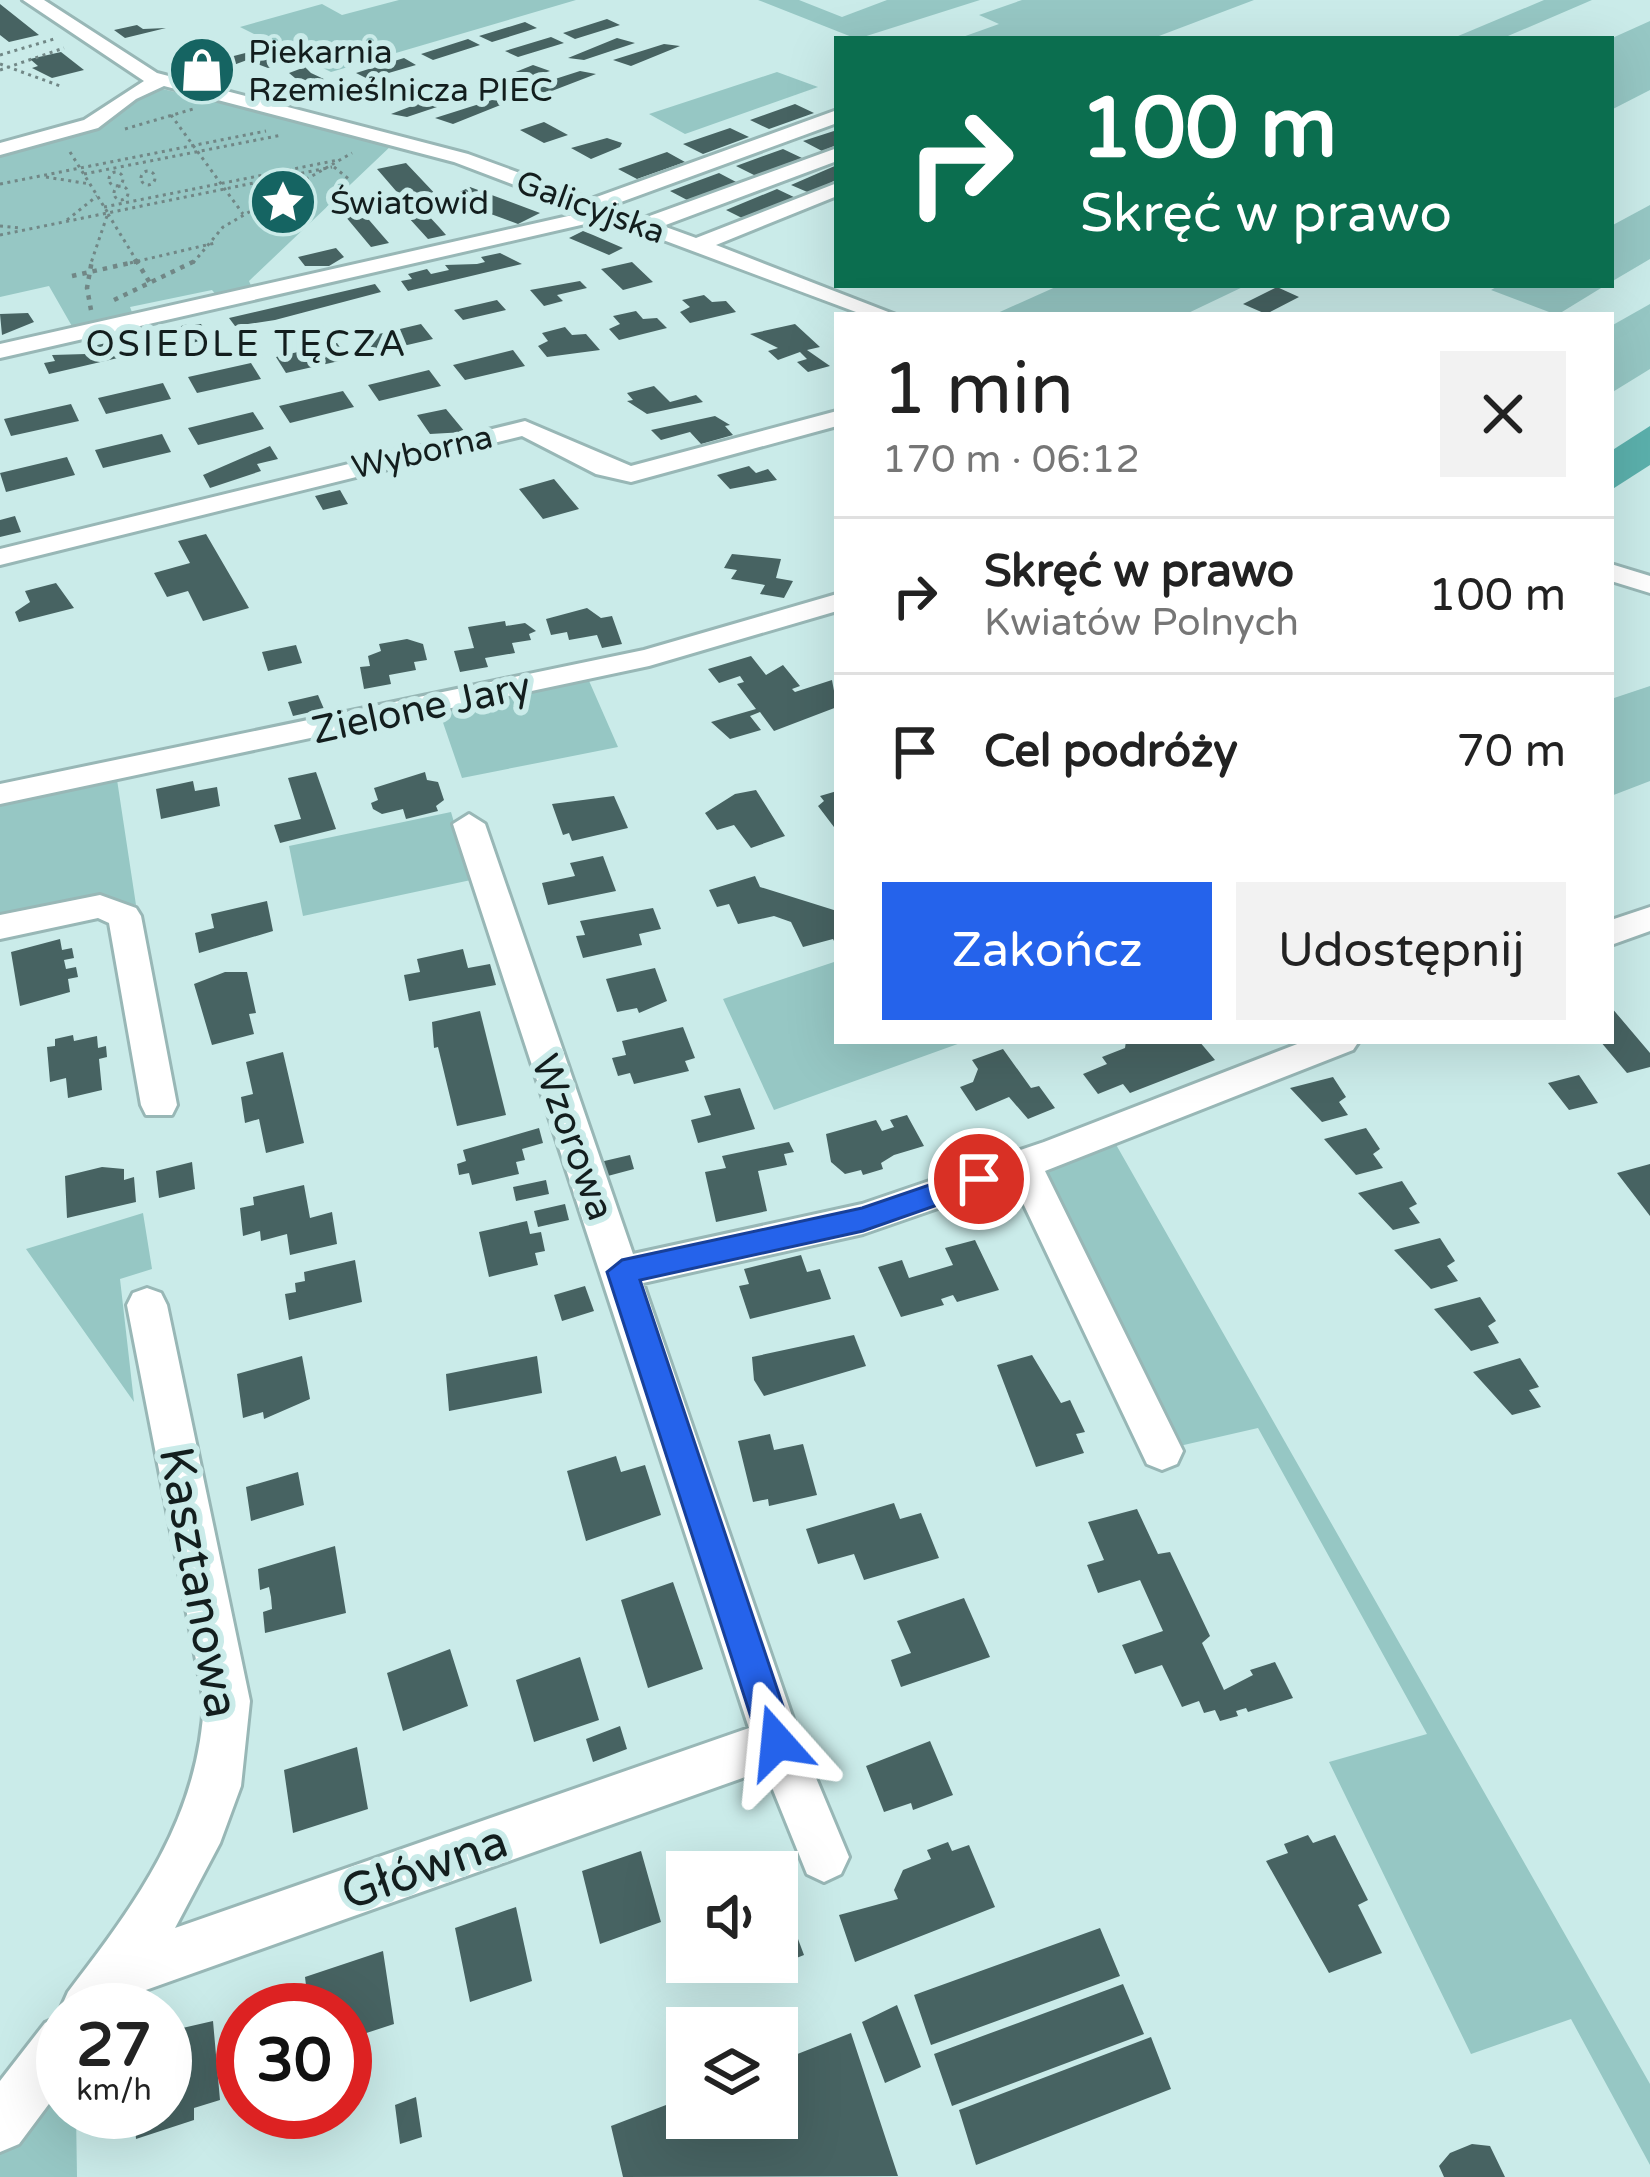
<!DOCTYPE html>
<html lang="pl">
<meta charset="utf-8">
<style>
:root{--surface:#fff;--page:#f2f2f2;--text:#222;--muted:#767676;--line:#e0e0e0;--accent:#2563eb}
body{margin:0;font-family:"Varela Round",sans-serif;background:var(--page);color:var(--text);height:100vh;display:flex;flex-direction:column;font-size:45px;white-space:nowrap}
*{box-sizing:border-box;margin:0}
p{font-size:39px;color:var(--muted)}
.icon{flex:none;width:66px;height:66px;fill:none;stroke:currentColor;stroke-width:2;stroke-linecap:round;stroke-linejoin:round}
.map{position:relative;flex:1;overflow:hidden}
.sheet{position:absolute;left:834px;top:312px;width:780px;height:732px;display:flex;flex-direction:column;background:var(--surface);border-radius:0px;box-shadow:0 12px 48px #0002}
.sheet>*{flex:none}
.banner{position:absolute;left:834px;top:36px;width:780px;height:252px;border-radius:0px;box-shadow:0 12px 48px #0002;background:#0b6e4f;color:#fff;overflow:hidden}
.buttons{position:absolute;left:666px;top:1851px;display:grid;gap:24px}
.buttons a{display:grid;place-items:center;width:132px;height:132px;border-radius:0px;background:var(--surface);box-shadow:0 12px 48px #0002;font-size:60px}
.speed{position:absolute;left:36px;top:1983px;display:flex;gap:24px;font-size:60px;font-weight:700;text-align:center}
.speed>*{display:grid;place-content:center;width:156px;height:156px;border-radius:50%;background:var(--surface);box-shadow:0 12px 48px #0002;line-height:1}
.speed small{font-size:30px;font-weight:400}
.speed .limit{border:18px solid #d22;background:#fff;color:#111}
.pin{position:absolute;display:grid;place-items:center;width:102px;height:102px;color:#fff;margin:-51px;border:6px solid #fff;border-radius:50%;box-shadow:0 3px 12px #0007}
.me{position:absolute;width:132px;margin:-66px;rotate:342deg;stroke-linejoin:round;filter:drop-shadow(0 0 9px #0008)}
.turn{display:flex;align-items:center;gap:42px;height:252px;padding:0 48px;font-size:54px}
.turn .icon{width:156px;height:156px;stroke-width:2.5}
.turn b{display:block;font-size:84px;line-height:102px}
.round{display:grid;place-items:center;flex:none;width:126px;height:126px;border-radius:0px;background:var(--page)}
.headline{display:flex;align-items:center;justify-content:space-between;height:204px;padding:0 48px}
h1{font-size:72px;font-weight:600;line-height:90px}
.button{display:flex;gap:24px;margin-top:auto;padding:24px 48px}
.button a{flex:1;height:138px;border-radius:0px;background:var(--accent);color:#fff;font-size:48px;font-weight:600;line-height:138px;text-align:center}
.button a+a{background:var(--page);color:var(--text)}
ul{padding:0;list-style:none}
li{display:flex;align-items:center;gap:36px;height:156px;padding:0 48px;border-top:3px solid var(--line)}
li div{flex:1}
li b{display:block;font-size:45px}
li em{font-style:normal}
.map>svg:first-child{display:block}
</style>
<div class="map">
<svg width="1650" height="2177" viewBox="0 0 1650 2177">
<rect width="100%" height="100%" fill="#caebe9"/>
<path fill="#96c7c4" d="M399,0h177l-245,72 -91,-45 82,-23 20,11z
M758,0h41l43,17 45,-17h93l-123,39z
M1022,0h232l-103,39h-194l42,-15 -20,-9z
M1544,0h48l-91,39h-50z
M1650,21v69l-39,20 -1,-71z
M777,72l41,15 -133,47 -36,-20z
M154,87l239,57 -144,137 3,7 -35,8 -5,-6 -82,17 3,8 -60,13 -24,-42 -49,11v-144l106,-29z
M1650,205v54l-39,23v-56z
M1060,285h187l-63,30h-191z
M1500,285h106l-49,30 -66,-25z
M1650,304v65l-39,24v-67z
M586,674l32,73 -156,31 -24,-70z
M1650,686v95l-39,15v-97z
M116,773l20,132 -28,-7 -108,21v-122z
M451,812l20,68 -168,36 -14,-70z
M837,961v80h129l-192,69 -51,-111z
M1114,1141l536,943v81l-79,-146 -100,35 -142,-292 98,-28 -169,-306 -83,19 -136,-279z
M143,1213l9,56 -32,10 14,123 -108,-153z
M63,2067v45h13l1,65h-77v-27z"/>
<path fill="#5bb0ac" d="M1650,426v39l-39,25v-39z"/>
<path fill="#476362" d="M0,4l39,31 -30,7 -9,-7z
M607,19l13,6 -45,14 -12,-6z
M525,22l12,6 -45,14 -13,-6z
M137,25l6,4 23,-1 -41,10 -11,-8z
M551,37l13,6 -46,14 -13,-6z
M617,38l18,5 -51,17 -16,-2z
M468,39l12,6 -47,15 -12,-6z
M208,44l13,4 -34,13 -5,-3 8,-3 -7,-4z
M664,44l16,2 -49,20 -18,-6z
M261,49l27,13 -20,6 -21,-8 -43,16 -13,-9z
M61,52l23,18 -32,8 -20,-10 6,-2 -8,-7z
M404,58l12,7 -48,14 -12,-6z
M533,65l17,6 -53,17 -16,-2z
M305,67l6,6 17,8 -31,11 -9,-5 13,-4 -12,-10z
M580,71l16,3 -52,20 -17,-6z
M371,90l21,10 -20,7 -21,-11z
M446,93l18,5 -57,19 -16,-3z
M492,100l16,2 -55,22 -18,-6z
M795,104l19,9 -45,16 -19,-9z
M544,122l24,13 -24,8 -24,-13z
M730,128l19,9 -46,17 -20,-10z
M837,130v15l-15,6 -19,-10z
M607,138l15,5 -2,4 -29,12 -20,-11z
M783,149l19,9 -46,18 -20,-10z
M667,152l18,10 -48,17 -19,-10z
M406,163l34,36 -31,7 -32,-37z
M837,165v14l-25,15 -21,-9z
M719,173l19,10 -49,18 -19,-10z
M470,187l70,26 -22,11 -71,-26z
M777,189l21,10 -52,21 -20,-10z
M357,206l25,29 7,8 -18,4 -31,-37z
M426,213l13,14 7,8 -18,4 -20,-22z
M583,231l10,4 30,13 -14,7 -40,-17z
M336,248l8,9 -15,9h-24l-7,-9z
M500,253l22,11 -114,27 -7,-10 11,-2 -4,-5 19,-5 4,5 18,-4 -4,-5 32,-1 8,-2 -4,-5z
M632,262l21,20 -30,8 -22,-21z
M580,281l7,7 -30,7 6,6 -19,5 -14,-16z
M375,284l6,8 -106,28 -40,6 -6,-8z
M1277,287l22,10 -33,17 -23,-10z
M704,295l8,7 14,-1 10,11 -46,11 -10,-11 10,-5 -8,-7z
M497,300l9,10 -43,10 -9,-10z
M636,311l7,8 14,-1 10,10 -48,12 -10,-11 11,-5 -7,-8z
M28,313l6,9 -32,13 -2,-21z
M187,324h14l9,14 -32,9 -22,-2 4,-4 -4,-6z
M421,324l12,15 -60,14 -11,-15z
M795,324l25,23 -13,3 23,16 -22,6 -11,-10 10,-3 -7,-7 -22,8 -10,-9 10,-3 -28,-14z
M565,327l7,8 14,-1 14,16 -53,7 -9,-11 10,-5 -6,-8z
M115,341l3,5 11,-2 6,10 -86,20 -5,-11 11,-2 -3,-6 34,-1 11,-3 -4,-5z
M337,343l11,16 -62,14 -10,-16z
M513,350l12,16 -60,14 -12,-15z
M251,363l10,16 -64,14 -9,-16z
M429,370l12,16 -62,15 -11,-16z
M163,383l8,16 -65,15 -8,-16z
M654,386l16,16 26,-7 7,7 -56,12 -20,-13 6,-1 -6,-7z
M343,391l11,16 -64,16 -11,-17z
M71,404l8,17 -68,15 -7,-17z
M446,409l19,23 -35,2 -13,-19z
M253,412l11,17 -66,16 -10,-17z
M715,416l15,9 -5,1 8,9 -32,9 -11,-12 -29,8 -10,-10z
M162,434l9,18 -68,16 -8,-18z
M270,446l8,13 -21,5 4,7 -51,17 -7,-13z
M67,457l8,18 -69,17 -6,-19z
M749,466l7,7 12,-4 9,11 -47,9 -13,-14z
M554,479l25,30 -36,10 -24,-30z
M340,490l8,14 -25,6 -8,-14z
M15,516l6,16 -21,5v-17z
M206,534l43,74 -46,13 -15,-30 -21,6 -13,-24 36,-10 -12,-22z
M732,554l49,5 -5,19 17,3 -9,17 -24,-4 5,-9 -34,-6 6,-9 -13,-2z
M56,583l18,25 -55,14 -4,-10 15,-10 -5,-11z
M587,608l14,10 11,-2 10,28 -20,4 -5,-13 -28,5 -2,-8 -16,3 -5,-16z
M505,621l1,5 19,-3 11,8 -7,3 2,6 -19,3 3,10 -30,5 3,9 -28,5 -6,-21 20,-3 -6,-21z
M407,639l16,5 4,16 -13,2 2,8 -27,5 2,9 -27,5 -4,-22 10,-1 -2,-10 13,-5 -2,-7z
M296,645l6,18 -34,8 -6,-19z
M751,656l15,19 17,-10 17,21 -8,3 3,3 37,-12 5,27 -63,24 -14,-19 -10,4 11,14 -31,9 -19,-17 45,-13 -19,-25 7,-2 -4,-6 -21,7 -11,-14z
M318,695l6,14 -31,7 -5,-14z
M316,772l20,57 -56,14 -6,-18 27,-6 -13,-41z
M425,772l2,8 11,2 6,18 -8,6 2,5 -32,8 -3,-10 -21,5 -9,-5 -2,-6 7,-3 -4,-12z
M193,781l2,10 22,-4 3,19 -59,13 -5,-30z
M756,790l29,46 -34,12 -17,-23 -17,5 -12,-17 30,-19z
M837,791v40l-19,-25 6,-5 -4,-5z
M614,796l14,32 -56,13 -3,-8 -6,2 -11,-31z
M603,856l13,35 -68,14 -6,-22 33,-7 -5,-13z
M755,876l5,11 77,24v36l-4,-8 -30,8 -12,-25 -17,-6 -36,8 -9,-20 -12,3 -8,-17z
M267,901l6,30 -74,22 -4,-20 19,-5 -3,-14z
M653,908l8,21 -22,5 3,11 -59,13 -7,-22 9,-1 -5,-14z
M60,939l2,11 10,-2 2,10 -10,2 2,9 10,-2 2,10 -10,2 2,13 -50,14 -9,-54z
M463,949l5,19 22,-4 6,21 -87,16 -5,-26 16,-3 -3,-13z
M655,968l12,33 -28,12 -2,-5 -20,4 -11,-33z
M225,972h22l9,41 -7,1 5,20 -42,11 -18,-61z
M1611,1007l39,46v14l-23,6 -27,-32h11z
M480,1011l26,104 -49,11 -19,-79 -4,1 -2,-26z
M683,1027l12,31 -10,3 4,10 -55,13 -4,-11 -12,3 -6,-18 14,-3 -4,-14z
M73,1035l1,6 23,-5 1,12 8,-2 1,11 -8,2 3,31 -34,8 -2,-20 -16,4 -3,-35 8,-1v-7z
M1126,1041h73l16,19 -85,33 -7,-9 -25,10 -15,-20 24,-10 -5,-7 23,-9z
M1003,1049l28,39 8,-2 16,22 -27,11 -19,-22 -33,14 -16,-24 13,-5 5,-13 -6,-9z
M283,1052l21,91 -38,10 -7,-34 -14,4 -4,-26 12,-3 -7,-32z
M1579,1075l19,28 -29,7 -21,-27z
M1333,1077l13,20 -7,5 9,13 -26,7 -32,-34z
M740,1088l15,41 -57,14 -7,-23 20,-5 -7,-19z
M907,1115l17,31 -30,9 -13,8 2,6 -20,6 -2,-5 -16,4 -14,-12 -5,-28 50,-14 6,11 12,-4 -4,-7z
M539,1128l4,15 -21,6 3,11 -9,2 3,12 -47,11 -3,-12 -10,2 -2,-11 9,-3 -3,-11z
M1366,1128l14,21 -7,5 10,14 -27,7 -32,-36z
M789,1142l5,10 -10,2 3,11 -29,6 9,40 -51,11 -11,-50 21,-4 -4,-12z
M630,1155l4,14 -30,8 -4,-15z
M192,1162l3,27 -36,9 -3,-27z
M1650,1164v52l-33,-43z
M102,1167l22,2v11l10,-3 2,25 -69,16 -2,-42z
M546,1180l3,14 -33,7 -3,-14z
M1402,1181l15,23 -8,4 11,15 -27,7 -35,-37z
M304,1185l6,33 22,-6 5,32 -47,11 -3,-21 -26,7 -1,-10 -17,5 -3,-28 14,-3 -1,-8z
M565,1204l4,16 -31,7 -4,-16z
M527,1221l3,13 11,-2 4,19 -10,2 3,12 -49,12 -10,-45z
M1440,1238l15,23 -8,5 11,15 -27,8 -37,-39z
M975,1240l24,50 -42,12 -4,-7 -12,4 3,6 -43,12 -23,-50 24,-7 7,18 44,-13 -8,-17z
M801,1255l6,17 13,-3 11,30 -81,20 -11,-33 10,-2 -5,-15z
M355,1260l7,42 -73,18 -4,-26 11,-2 -1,-9 10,-2 -1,-9z
M585,1286l9,25 -32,10 -8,-26z
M1480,1297l16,24 -8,5 11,17 -28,8 -37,-42z
M854,1335l12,31 -102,30 -10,-16 -2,-23z
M1032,1355l29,48 9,-3 15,32 -9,2 8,19 -48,14 -39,-102z
M302,1356l8,43 -46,20 -1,-7 -20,6 -6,-44z
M537,1356l5,37 -93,18 -3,-37z
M1520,1358l19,29 -10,3 12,17 -29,8 -39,-43z
M770,1434l4,16 29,-6 14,51 -48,11 -1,-7 -15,3 -15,-61z
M616,1456l5,16 24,-7 16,50 -75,26 -19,-70z
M298,1472l6,33 -53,16 -5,-34z
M894,1503l6,16 21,-6 18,45 -75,22 -10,-26 -36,10 -12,-35z
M1137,1509l21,45 12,-2 40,84 -8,7 22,47 29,-15 -3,-5 25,-8 18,36 -45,14 -2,-4 -10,3 2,5 -18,5 -5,-11 -11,3 -5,-12 -17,6 -20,-42 -27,9 -13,-29 41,-14 -23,-51 -42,13 -11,-28 17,-5 -16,-38z
M335,1546l11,67 -81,20 -2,-21 9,-3 -1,-12 -2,-10 -9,3 -2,-21z
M673,1582l30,87 -55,19 -27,-88z
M964,1598l26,59 -89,30 -10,-27 20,-7 -14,-32z
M450,1649l18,57 -65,25 -16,-58z
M580,1657l19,63 -65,22 -18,-62z
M620,1726l7,23 -34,13 -7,-23z
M930,1741l23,54 -40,15 -2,-7 -27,9 -18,-46z
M357,1747l11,62 -75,24 -9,-63z
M1308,1835l5,8 22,-8 33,65 -10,5 24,48 -53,20 -63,-112 22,-8 -4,-9z
M948,1842l4,9 17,-6 26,62 -140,55 -16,-47 59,-16 -4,-9 9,-20 28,-11 -4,-9z
M641,1851l20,71 -61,22 -18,-73z
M777,1883l27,72 -70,28 -7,-21h50z
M516,1907l16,74 -62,21 -15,-74z
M1100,1928l20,48 -189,69 -17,-50z
M383,1951l11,73 -49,16v-30h-36l-4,-33z
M1123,1984l21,50 -192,72 -18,-52z
M897,2005l24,62 -36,16 -23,-61z
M213,2021l7,79 -26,8v12l-58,19 -2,-27h31v-80z
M851,2033l47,143 -275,1 -12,-51 76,-29v21h90v-56z
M1151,2037l20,52 -195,76 -17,-55z
M416,2097l6,40 -22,7 -5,-39z
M1472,2144l18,2 15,31h-61l-5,-11 11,-13z"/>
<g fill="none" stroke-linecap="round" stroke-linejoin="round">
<g stroke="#98b7b6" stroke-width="6">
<path id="minor" d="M23,0h21l113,73 311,81 123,45 246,-89v13l-227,83 34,12 193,-70v13l-174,65 33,12 141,-55v13l-121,49 180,70h-32l-257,-96 -607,139v-14l586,-132 -132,-50 -290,-76 -28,13 -38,29 -98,27v-12l84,-23 60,-39z
M837,411v15l-206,56 -35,-8 -74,-38 -522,129v-16l525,-128 106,45z
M1611,564l39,12v17l-39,-12z
M837,594v17l-188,55 -649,138v-20l644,-134z
M469,814l16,10 148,430 229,-50 182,-62 261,-101h54l-6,9 -308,121 138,280 -6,13 -15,6 -15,-6 -134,-282 -150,52 -220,49 158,459 48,115 -8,17 -17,8 -17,-8 -42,-104 -636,226 -11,14h-55v75l-44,59 -19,8v-71l45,-58 17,-8 -2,-5 8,-18c69,-90 131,-174 136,-291l-77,-396 6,-12 14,-5 14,5 6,12 83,396 -9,85 -21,57 -45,85 574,-200 -296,-904z
M100,895l36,13 5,8 36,189 -5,10h-26l-5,-10 -32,-182 -11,-5 -98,21v-24z
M1650,907v24l-39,14v-25z"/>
</g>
<path stroke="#718786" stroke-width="3" stroke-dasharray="3 4.5" stroke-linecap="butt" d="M0,55l54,-16
M0,64l63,23
M0,70l64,-22
M171,115l72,99
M125,129l68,-20
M70,152l38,61 -17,50
M334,167l16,13
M141 178a7 7 0 1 1 14 0a7 7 0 1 1-14 0Z
M109 179a7 7 0 1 1 14 0a7 7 0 1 1-14 0Z
M84,174l198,-39
M46,177l44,7
M0,184l266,-53
M114 193a7 7 0 1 1 14 0a7 7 0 1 1-14 0Z
M104,207l234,-47
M108,214l30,49
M67,220l30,-24
M0,226l20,2
M0,235l332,-68
M130,263l85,-20
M193,263l30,-36 129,-74"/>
<path stroke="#718786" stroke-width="4.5" stroke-dasharray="4.5 6" stroke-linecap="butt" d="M136,260l14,23
M72,276l71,-16
M114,300l83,-40
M91,310l-4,-22 5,-28"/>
<use href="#minor" fill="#fff" fill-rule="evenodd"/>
</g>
<path fill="#2563eb" stroke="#184099" stroke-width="3" d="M979,1168l10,3v16l-126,44 -223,49 155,462 -6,13 -12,5 -13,-5 -5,-13 -152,-470 15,-12 240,-52z"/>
<defs>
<g id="shop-disc" transform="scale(3.45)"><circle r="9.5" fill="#156462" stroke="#caebe9"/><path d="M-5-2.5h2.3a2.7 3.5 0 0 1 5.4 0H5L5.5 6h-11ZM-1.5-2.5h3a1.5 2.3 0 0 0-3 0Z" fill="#fff"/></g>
<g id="sight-disc" transform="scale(3.45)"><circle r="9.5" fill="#156462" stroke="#caebe9"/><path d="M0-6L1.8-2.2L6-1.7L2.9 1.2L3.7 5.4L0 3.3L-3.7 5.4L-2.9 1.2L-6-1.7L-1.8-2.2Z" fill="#fff"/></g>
</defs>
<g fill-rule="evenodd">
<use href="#shop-disc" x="202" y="70"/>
<use href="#sight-disc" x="283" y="202"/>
</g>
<g text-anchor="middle" stroke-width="12" stroke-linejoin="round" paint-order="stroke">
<g font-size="33" fill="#131e1e" stroke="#caebe9" text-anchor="start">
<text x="248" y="63">Piekarnia<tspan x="248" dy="38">Rzemieślnicza PIEC</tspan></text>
<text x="330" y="214">Światowid</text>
</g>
<g font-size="33" fill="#131e1e" stroke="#caebe9">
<text transform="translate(591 206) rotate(20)" y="12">Galicyjska</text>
<text transform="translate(422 451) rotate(-13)" y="12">Wyborna</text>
</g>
<g font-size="36" letter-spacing="3" fill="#131e1e" stroke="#caebe9">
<text x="247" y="356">OSIEDLE TĘCZA</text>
</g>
<g font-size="39" fill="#131e1e" stroke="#caebe9">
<text transform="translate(421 707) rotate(-12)" y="14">Zielone Jary</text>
<text transform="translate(574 1137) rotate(70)" y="14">Wzorowa</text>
</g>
<g font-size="48" fill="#131e1e" stroke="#caebe9">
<text transform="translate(200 1582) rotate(80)" y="17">Kasztanowa</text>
<text transform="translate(424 1866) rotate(-19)" y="17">Główna</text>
</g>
</g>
</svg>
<div class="buttons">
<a><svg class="icon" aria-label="sound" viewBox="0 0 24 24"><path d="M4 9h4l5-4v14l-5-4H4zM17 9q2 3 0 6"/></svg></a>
<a><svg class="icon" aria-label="layers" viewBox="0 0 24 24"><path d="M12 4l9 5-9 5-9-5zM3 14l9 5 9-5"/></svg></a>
</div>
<div class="speed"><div>27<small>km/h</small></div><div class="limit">30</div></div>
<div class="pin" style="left:979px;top:1179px;background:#d93025"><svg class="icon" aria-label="arrive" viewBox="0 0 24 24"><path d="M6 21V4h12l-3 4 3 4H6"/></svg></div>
<svg class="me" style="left:777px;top:1742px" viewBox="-20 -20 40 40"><path d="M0-17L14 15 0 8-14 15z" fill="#2563eb" stroke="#fff" stroke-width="4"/></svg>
<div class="banner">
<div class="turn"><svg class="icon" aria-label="right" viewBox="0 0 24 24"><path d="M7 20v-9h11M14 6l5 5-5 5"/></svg><div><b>100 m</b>Skręć w prawo</div></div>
</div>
<section class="sheet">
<div class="headline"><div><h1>1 min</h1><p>170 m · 06:12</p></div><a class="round"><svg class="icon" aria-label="close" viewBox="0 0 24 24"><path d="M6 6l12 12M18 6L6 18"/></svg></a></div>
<ul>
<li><svg class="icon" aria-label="right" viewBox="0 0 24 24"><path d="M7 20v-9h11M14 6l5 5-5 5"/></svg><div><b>Skręć w prawo</b><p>Kwiatów Polnych</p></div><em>100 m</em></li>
<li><svg class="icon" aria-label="arrive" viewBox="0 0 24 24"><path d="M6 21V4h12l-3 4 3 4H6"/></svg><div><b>Cel podróży</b></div><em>70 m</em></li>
</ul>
<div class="button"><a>Zakończ</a><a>Udostępnij</a></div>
</section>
</div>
